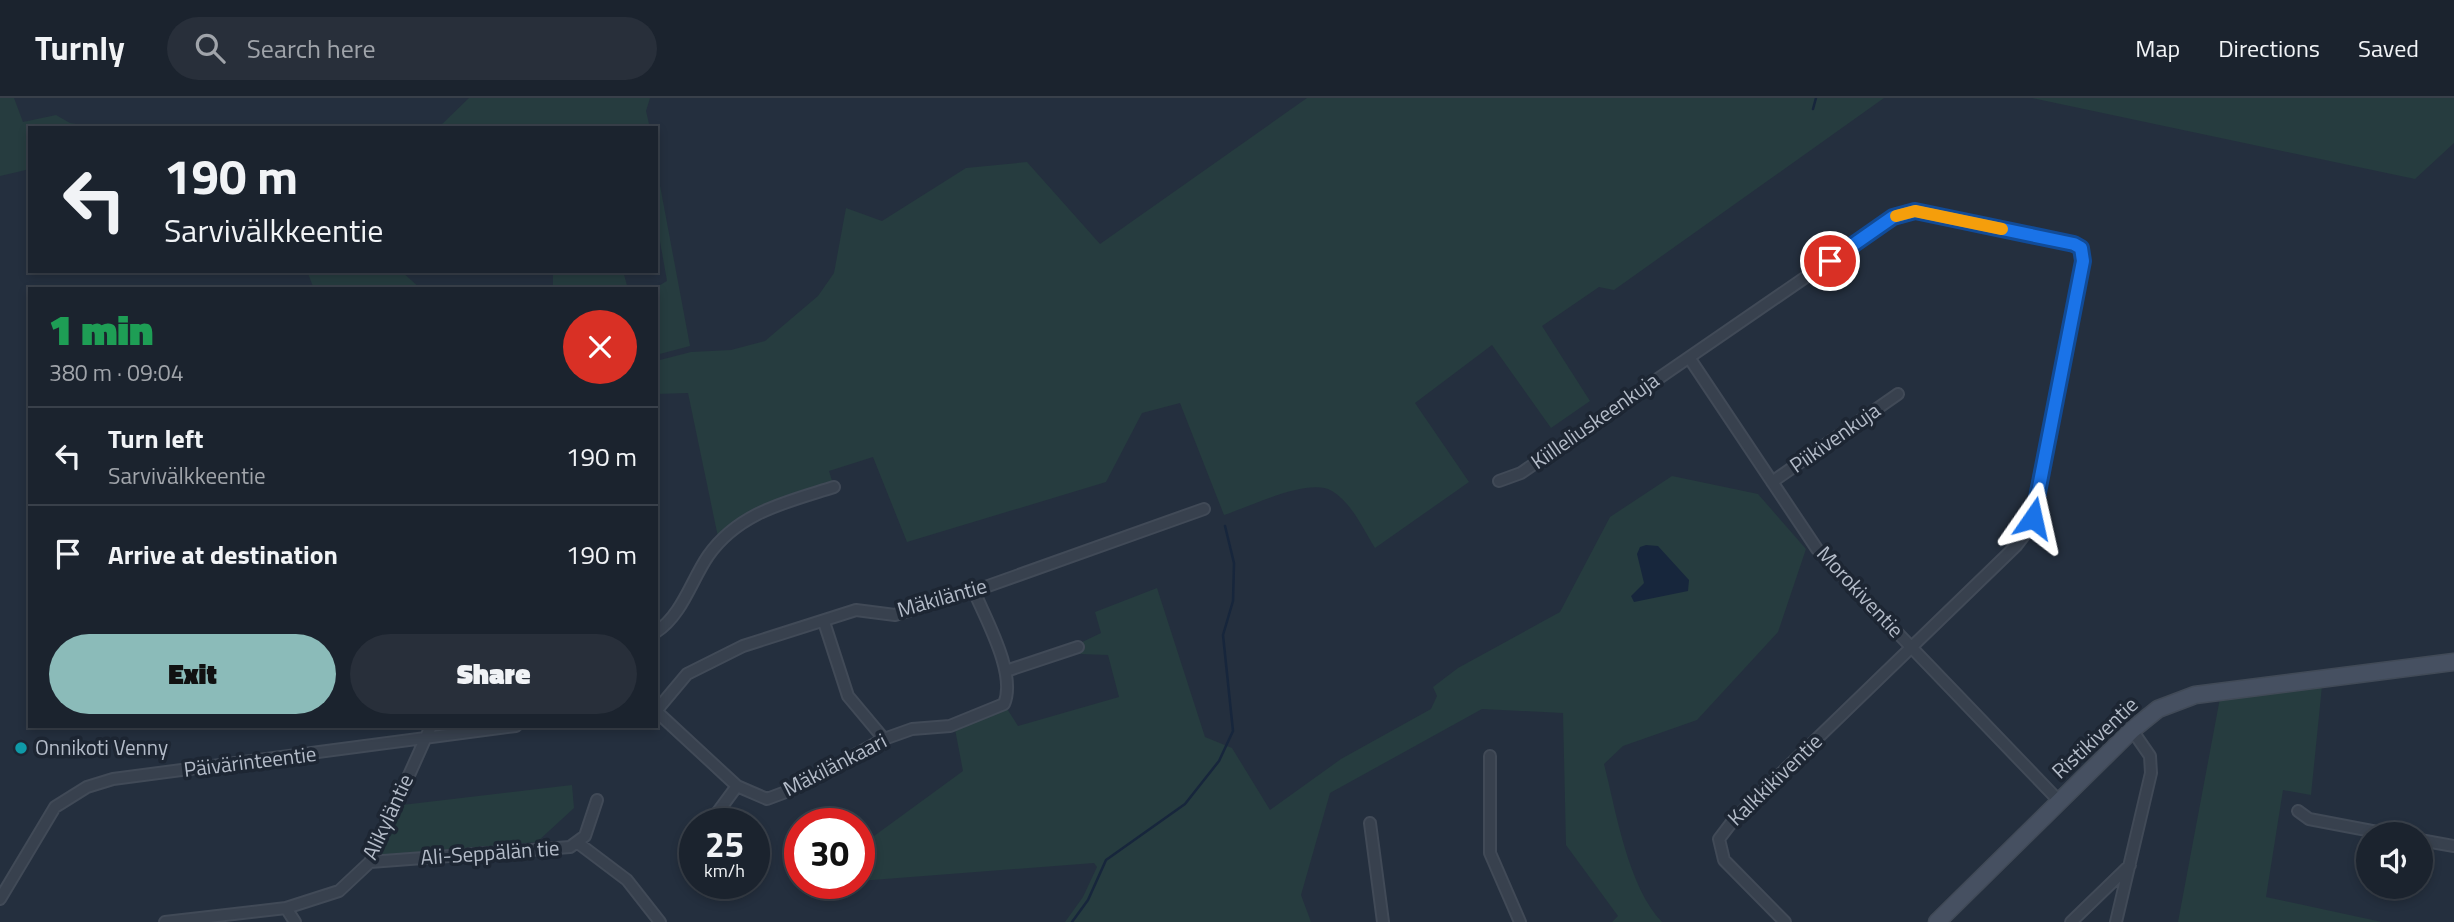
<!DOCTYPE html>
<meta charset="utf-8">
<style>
:root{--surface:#1b232e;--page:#282f3a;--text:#f1f3f6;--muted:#a0a4aa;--line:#39404a;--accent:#8bbbb9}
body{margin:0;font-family:"Titillium Web",sans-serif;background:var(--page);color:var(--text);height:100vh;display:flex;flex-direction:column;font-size:26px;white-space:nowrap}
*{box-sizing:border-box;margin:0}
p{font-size:23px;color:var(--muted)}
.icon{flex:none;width:38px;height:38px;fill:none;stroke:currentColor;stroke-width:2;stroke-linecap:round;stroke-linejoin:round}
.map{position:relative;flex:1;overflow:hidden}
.panel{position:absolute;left:28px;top:189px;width:630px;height:441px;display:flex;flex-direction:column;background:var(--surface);border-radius:0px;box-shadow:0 4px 10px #0003,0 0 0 2px var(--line)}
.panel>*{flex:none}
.top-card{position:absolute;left:28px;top:28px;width:630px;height:147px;border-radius:0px;box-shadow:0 4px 10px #0003,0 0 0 2px var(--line);background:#1b232e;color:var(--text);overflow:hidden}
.tools{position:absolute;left:2356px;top:724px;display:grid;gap:14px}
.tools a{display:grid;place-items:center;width:77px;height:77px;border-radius:50%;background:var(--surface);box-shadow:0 4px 10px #0003,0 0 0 2px var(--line);font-size:35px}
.speed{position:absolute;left:679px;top:710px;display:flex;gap:14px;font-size:35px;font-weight:700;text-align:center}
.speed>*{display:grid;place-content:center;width:91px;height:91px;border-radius:50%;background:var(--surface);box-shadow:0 4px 10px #0003,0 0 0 2px var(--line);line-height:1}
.speed small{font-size:18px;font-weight:400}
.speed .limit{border:10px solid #d22;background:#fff;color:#111}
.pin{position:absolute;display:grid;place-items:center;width:60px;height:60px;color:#fff;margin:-30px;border:4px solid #fff;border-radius:50%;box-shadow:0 2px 7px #0007}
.me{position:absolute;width:77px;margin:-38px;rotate:11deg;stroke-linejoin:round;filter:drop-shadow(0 0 5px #0008)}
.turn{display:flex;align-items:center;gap:24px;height:147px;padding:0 21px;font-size:32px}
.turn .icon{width:91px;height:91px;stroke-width:2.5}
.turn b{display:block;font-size:49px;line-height:60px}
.round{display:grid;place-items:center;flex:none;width:74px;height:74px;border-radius:37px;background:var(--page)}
.head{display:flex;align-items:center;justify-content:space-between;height:119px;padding:0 21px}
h1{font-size:42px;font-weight:800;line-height:52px;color:#1e9e55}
.primary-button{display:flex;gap:14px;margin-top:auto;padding:14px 21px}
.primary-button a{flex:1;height:80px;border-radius:42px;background:var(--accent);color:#111;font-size:28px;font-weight:800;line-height:80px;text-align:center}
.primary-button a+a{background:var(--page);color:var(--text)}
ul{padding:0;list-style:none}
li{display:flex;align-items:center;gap:21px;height:98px;padding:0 21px;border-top:2px solid var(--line)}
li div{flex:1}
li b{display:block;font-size:26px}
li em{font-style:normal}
header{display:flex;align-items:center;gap:42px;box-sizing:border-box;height:98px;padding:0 35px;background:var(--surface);border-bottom:2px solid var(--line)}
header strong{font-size:33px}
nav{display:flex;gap:38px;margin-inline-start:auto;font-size:24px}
.search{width:490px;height:63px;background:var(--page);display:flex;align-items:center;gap:18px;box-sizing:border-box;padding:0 24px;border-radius:38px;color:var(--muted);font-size:26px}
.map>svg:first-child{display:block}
</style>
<header>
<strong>Turnly</strong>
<div class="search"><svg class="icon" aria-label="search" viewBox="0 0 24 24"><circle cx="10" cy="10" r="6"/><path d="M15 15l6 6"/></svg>Search here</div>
<nav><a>Map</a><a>Directions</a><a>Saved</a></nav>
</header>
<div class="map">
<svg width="2454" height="824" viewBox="0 0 2454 824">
<rect width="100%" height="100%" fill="#242f3e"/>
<path fill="#263c3f" d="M0,0h14l9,24 33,-7 14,8 31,5h-71v41l-30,7z
M469,0h181l-4,13 4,17h-212z
M1307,0h577l-270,192 -15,-3 -57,39 48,75 -39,27 -59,-83 -77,58 54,79 -94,66c-12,-19 -23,-45 -43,-57 -23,-14 -83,16 -108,24l-44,-112 -38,10 -36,69 -199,60 -34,-85 -44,14 4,13 -73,22 -42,31 -30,-144 -32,1v-33l35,-9 40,-2 34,-9 53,-45 16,-23 12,-65 36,13 84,-53 61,-6 73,82z
M2032,0h422v45l-39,36z
M656,66l34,182 -34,9v-66h-3l14,-8 -11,-62z
M307,173h94l20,18h-107z
M553,173h70l5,18h-75z
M1672,378l86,18 48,55 -28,83 -81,88 -74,26 -19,18c12,47 24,123 58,158h-50l6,-6 -52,-71 -3,-132 -81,-4 -152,84 -29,102 10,27h-246l18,-25 14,-30 -3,-4 -235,18v-34l104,-76 -9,-47 50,-20 14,22 101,-29 -11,-42 -28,-1 -2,-10 23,-11 -6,-21 62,-24 48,149 27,11 38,62 71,-51 90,-50 6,-13 -4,-9 25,-19 102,-56 50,-95z
M2322,588l-11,109 -28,-5 -17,107 116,25h-204l42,-224z
M572,687l2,23 -37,34 -156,13 21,-50z"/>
<path fill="#17263c" d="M1646,447l12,1 31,34 -1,11 -54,11 -3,-6 13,-13 -7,-29 3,-7z"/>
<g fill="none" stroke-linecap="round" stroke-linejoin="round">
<path stroke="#17263c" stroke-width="2.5" d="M1813,11l3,-11
M1072,824l16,-22 18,-40 79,-56 34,-43 14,-30 -10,-96 10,-34 1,-38 -9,-37"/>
<g stroke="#414a57" stroke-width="14">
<path id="street" d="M1690,261l127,190 242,252
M1499,383l22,-8 372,-256 22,-6 152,32 14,6 2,12 -54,268 -13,17 -281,272 -16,21 5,21 61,62
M1772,384l126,-88
M824,524l24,74 36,43
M656,534c26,-17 35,-51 52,-76 31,-44 79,-54 126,-69
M1006,573l72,-24
M656,613l31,-37 56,-28 113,-36 39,5 79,-24 230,-82
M656,613l81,75 30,13 24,-9 93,-51 28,-10 38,-3 54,-22c13,-30 -18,-84 -30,-113
M1490,658v97l30,69
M2298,713l11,8 84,16
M1370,725l13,99
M709,726l28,-38
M2420,742l34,6
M578,745l49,37 33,42
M689,754l6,-8
M370,764l200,-15 15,-11 12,-36
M0,801l55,-92 32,-20 26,-8 403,-53
M286,810l9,14
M165,824l121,-14 53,-17 31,-29 61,-136
M2071,824l59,-57
M2116,824l35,-149 -1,-17 -18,-26"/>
</g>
<g stroke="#414a57" stroke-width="19">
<path id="secondary" d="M1937,824l195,-192 26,-21 37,-14 259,-33"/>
</g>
<use href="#street" stroke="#38414e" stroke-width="10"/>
<use href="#secondary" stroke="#465061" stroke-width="16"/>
</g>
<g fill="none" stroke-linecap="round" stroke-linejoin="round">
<g stroke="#114b97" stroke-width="18">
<path id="route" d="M1830,163l63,-44 22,-6 159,33 7,4 2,13 -50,257"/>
</g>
<use href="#route" stroke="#1a73e8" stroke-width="12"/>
<path stroke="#f59e0b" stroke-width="12" d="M1896,118l19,-5 87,18"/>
</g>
<circle fill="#0f9aa8" stroke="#1d2633" stroke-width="2.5" cx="21" cy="650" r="7"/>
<g text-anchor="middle" stroke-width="7" stroke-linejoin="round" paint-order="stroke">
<g font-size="21" fill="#b4bcc9" stroke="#1d2633">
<text transform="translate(1595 323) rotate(-35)" y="7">Kiilleliuskeenkuja</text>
<text transform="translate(1835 340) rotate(-35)" y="7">Piikivenkuja</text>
<text transform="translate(1860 494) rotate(47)" y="7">Morokiventie</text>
<text transform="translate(942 500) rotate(-16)" y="7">Mäkiläntie</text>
<text transform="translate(2095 640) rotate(-43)" y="7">Ristikiventie</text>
<text transform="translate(250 664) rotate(-7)" y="7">Päivärinteentie</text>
<text transform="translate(835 667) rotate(-27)" y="7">Mäkilänkaari</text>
<text transform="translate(1775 682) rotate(-44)" y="7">Kalkkikiventie</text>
<text transform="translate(388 719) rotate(-65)" y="7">Alikyläntie</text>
<text transform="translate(490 755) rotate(-4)" y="7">Ali-Seppälän tie</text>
</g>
<g font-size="21" fill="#b4bcc9" stroke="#1d2633" text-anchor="start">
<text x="35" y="657">Onnikoti Venny</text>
</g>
</g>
</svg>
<div class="tools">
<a><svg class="icon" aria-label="sound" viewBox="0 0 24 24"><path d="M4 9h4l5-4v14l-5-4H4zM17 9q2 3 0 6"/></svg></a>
</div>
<div class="speed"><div>25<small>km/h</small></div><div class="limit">30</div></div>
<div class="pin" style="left:1830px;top:163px;background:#d93025"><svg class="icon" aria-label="arrive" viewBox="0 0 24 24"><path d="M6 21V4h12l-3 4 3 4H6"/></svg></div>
<svg class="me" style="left:2033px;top:420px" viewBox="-20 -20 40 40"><path d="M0-17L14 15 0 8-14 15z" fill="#1a73e8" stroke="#fff" stroke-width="4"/></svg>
<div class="top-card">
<div class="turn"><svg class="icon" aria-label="left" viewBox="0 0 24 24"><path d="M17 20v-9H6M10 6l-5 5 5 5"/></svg><div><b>190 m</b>Sarvivälkkeentie</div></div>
</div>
<section class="panel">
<div class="head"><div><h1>1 min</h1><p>380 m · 09:04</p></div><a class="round" style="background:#d93025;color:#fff"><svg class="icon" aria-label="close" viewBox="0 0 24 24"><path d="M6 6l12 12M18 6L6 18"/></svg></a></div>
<ul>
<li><svg class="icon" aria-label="left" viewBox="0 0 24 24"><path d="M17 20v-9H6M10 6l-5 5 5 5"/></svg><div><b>Turn left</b><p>Sarvivälkkeentie</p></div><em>190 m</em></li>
<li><svg class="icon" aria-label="arrive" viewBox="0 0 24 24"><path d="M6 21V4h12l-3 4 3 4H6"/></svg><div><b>Arrive at destination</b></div><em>190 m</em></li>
</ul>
<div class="primary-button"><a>Exit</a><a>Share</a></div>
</section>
</div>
